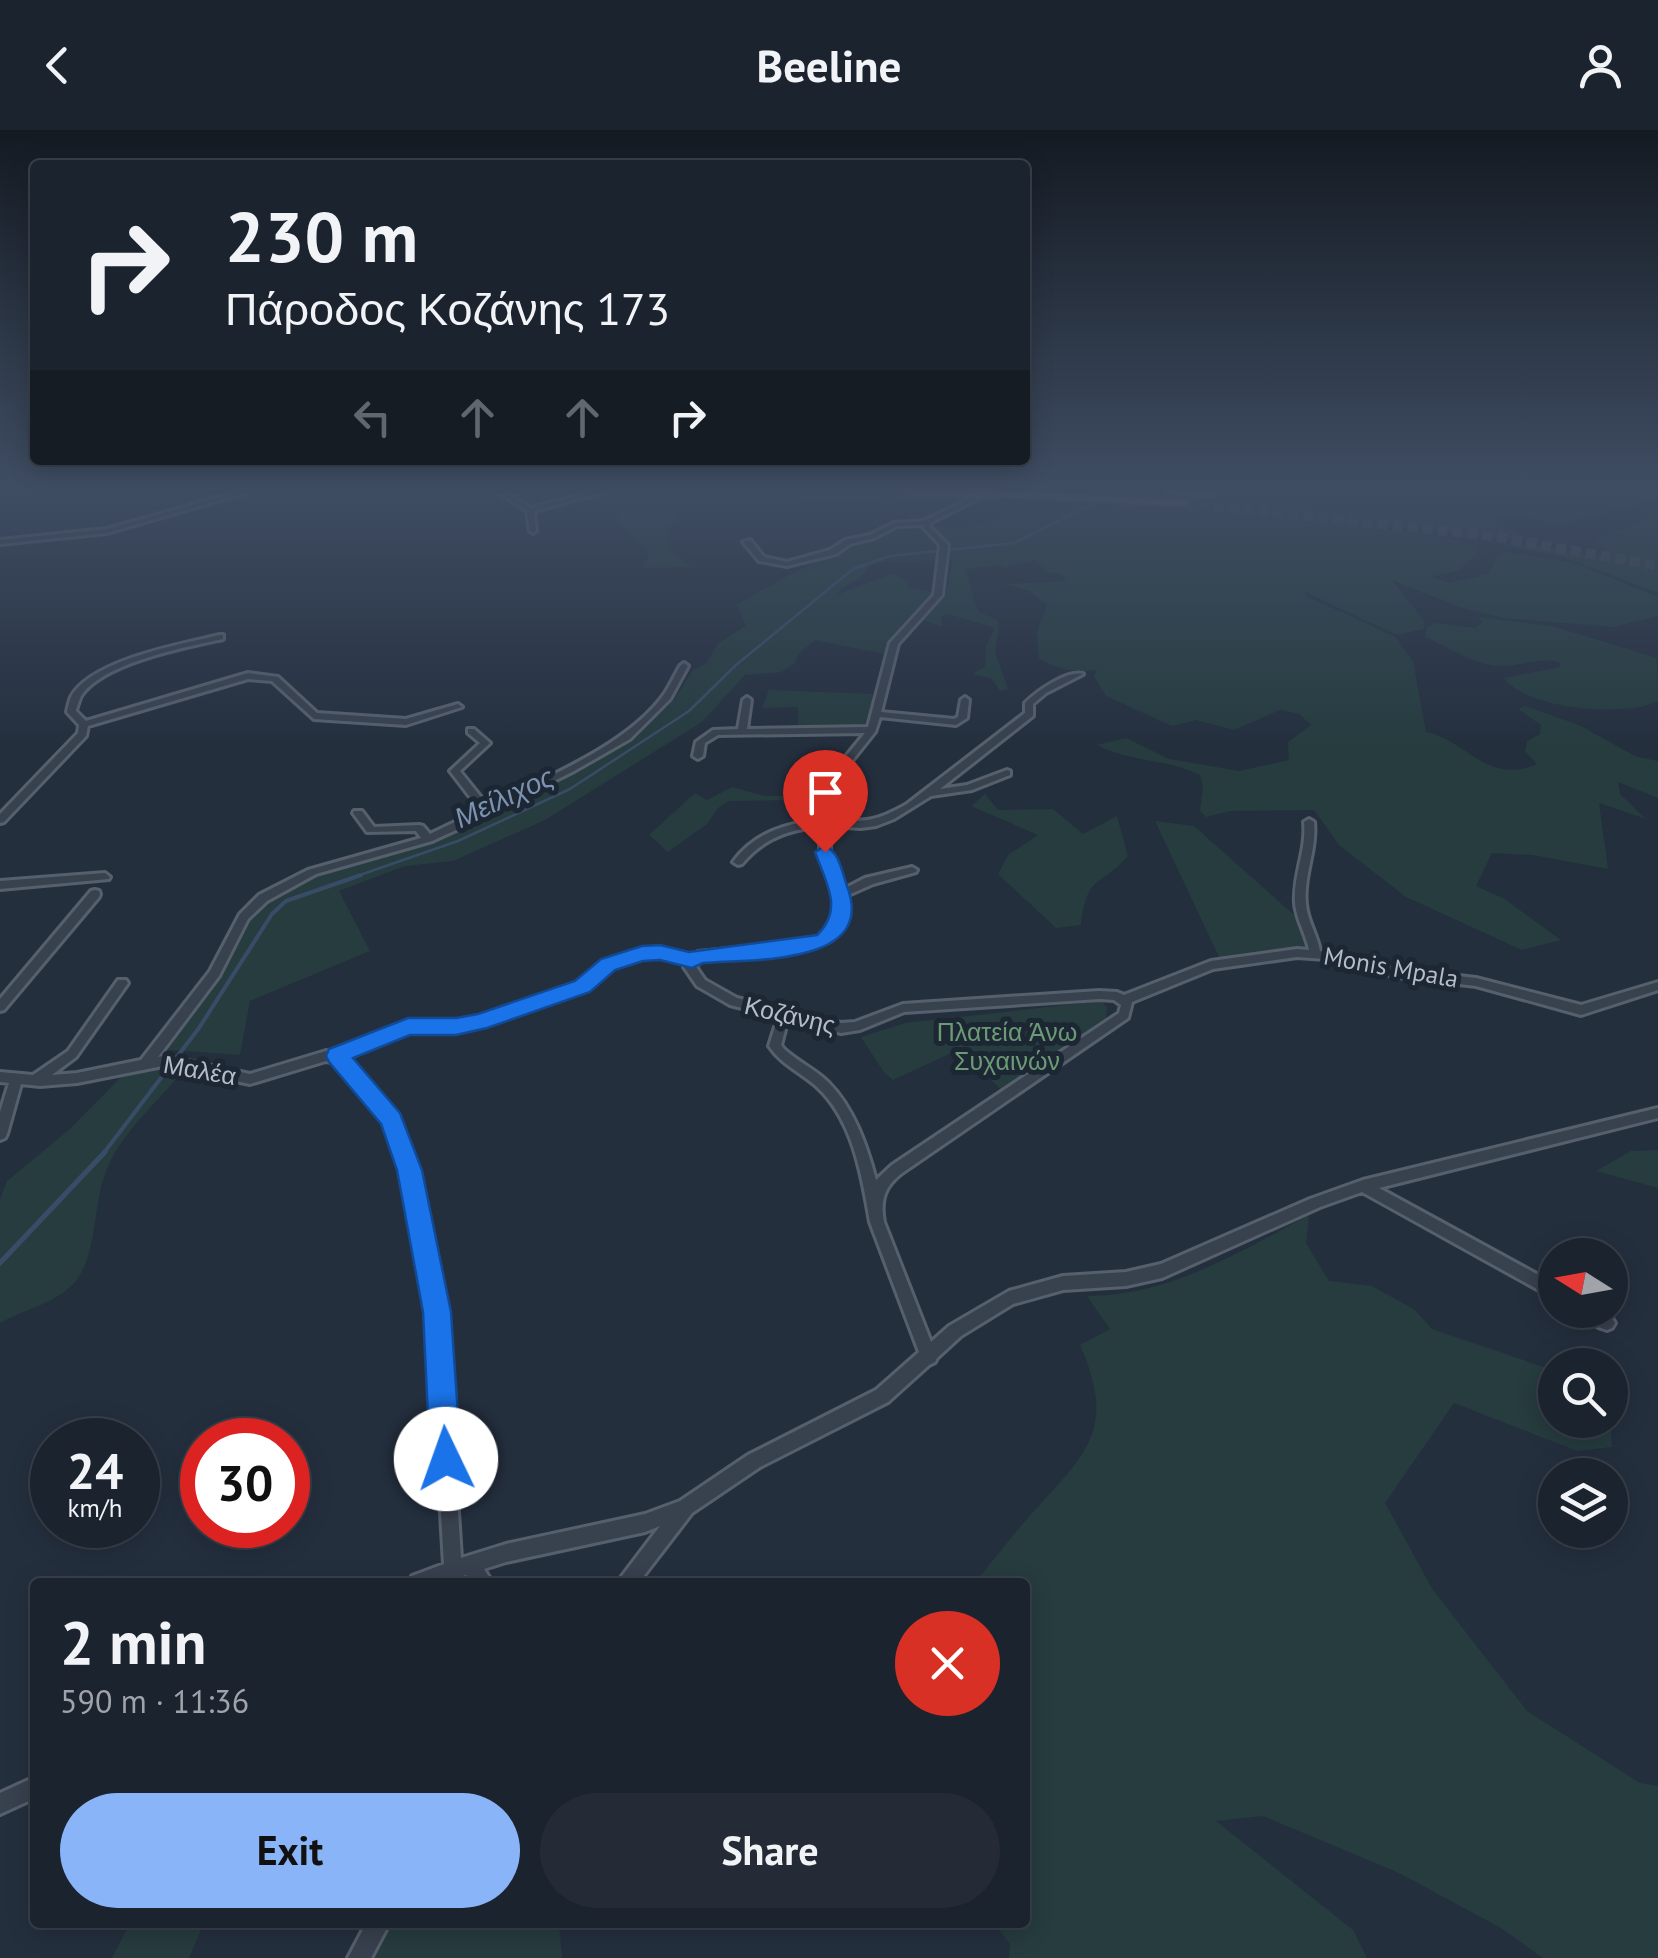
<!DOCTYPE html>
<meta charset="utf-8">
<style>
:root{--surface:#1b232e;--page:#242b36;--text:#f1f3f6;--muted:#a0a4aa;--line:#39404a;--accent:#8ab4f8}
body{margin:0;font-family:"PT Sans",sans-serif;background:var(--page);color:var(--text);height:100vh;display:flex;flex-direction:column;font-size:38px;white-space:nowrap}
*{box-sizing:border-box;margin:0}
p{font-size:32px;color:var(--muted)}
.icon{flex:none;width:55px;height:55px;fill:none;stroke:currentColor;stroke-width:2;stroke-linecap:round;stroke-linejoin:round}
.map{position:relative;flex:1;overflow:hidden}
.drawer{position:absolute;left:30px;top:1448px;width:1000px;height:350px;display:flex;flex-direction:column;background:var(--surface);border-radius:10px;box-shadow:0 5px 25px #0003,0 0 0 2px var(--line)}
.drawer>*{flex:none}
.top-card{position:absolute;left:30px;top:30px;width:1000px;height:305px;border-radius:10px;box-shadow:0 5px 25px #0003,0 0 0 2px var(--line);background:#1b232e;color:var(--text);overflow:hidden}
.needle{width:65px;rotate:281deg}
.buttons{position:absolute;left:1538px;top:1108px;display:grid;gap:20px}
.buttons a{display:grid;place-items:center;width:90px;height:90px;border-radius:50%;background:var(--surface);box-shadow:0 5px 25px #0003,0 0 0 2px var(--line);font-size:50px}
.speed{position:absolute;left:30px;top:1288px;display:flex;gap:20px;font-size:50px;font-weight:700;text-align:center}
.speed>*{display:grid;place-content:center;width:130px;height:130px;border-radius:50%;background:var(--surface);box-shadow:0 5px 25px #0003,0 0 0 2px var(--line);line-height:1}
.speed small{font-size:25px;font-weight:400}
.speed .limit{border:15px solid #d22;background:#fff;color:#111}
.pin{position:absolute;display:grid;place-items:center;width:85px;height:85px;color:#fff;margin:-102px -42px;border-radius:50% 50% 50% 0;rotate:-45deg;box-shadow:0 0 10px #0007}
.pin .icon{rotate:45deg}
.me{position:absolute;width:110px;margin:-55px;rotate:357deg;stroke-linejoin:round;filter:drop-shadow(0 0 8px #0008)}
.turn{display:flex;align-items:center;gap:35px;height:210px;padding:0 30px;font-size:45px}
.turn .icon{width:130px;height:130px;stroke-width:2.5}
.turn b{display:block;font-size:70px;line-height:85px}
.lanes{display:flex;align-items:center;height:95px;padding:0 30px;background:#0003;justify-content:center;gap:50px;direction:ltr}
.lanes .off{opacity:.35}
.round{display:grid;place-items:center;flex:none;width:105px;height:105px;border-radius:52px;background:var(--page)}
.overview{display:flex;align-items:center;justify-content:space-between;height:170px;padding:0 30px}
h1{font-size:60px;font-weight:800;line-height:75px}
.primary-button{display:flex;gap:20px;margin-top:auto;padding:20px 30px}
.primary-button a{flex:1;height:115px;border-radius:60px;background:var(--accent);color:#111;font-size:40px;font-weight:800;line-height:115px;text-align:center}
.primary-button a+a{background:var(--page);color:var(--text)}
header{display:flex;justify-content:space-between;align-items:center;height:130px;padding:0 30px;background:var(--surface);font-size:45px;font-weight:800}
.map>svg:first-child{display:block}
</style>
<header><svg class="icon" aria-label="back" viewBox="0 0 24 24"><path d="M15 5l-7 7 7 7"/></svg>Beeline<svg class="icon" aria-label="person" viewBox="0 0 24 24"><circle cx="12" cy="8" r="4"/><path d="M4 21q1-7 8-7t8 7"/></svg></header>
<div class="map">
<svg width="1658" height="1828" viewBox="0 0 1658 1828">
<rect width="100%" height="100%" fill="#242f3e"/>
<path fill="#263c3f" d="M622,360h58l-10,18 7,11 -10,11v17l23,20 -47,1 5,-9 -1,-10c-22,-21 -41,-27 -25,-59z
M755,360l218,8 -49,23 -20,-3 28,-6 23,-11 -69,-5 -58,5z
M1083,360h574l1,6 -11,6 -86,22 -51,-9 -15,4 29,19c-53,6 -97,-19 -149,-11l81,13 23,11 -20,19 -27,7 16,6 40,-9 10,-19 8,-3 69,11 83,34v19l-44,11 -110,-9 -42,-10 -70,-28 33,42 -1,7 -27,6 -92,-43 3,5 86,39 19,25 13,71c41,8 61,54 111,32l-12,-13 2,-10 13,-7 1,-9 -23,-16 7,-3 54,19 58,32 21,4v37l-40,-16 2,12 26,25 -47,-16 9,66 -75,-14 -41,-2 -16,33 27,12 58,42 -39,10 -116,-53 -67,-52 -25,-35 -84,1 -24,6 -6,-6 3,-25 -3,-11c-32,-16 -70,-13 -103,-30l29,-7 43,21 70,12 50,-11 -1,-18 23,-17 -12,-11 -19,-4 -46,20 -38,-10 -24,6 -66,-30 -12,-20 3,-6c-18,3 -43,-1 -58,-12l-2,-26 10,-27 -18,-14 -24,-7 61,-3 -5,-7 -14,-2 -12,-12 -31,8 -3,-3 -36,4 13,42 21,10 -4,31 13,37 -8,2 -9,-13 -19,-4 13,-7 1,-21 9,-18 -47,-14 -7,3 1,10 -22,-8 25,-22 8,-37 -68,1 -15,5 -10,13 -17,8 -7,8 56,-21 17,8 -1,6 29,5 -40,40 -12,21 -70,-14 -17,14 -2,8 -15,10 -36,3 -43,47 -157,98 -92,41 -48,5 -66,25 31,60 -120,50 -10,54 -82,-6 64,-78 25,-51 20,-20 50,-25 101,-28 203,-100 53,-47 19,-30 13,-6 12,-20 28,-19 -10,-20c48,-28 85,-49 139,-64 9,-3 17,-11 27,-13 20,-6 41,1 62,-1 27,-3 48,-14 74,-21 17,-4 38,4 45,-16z
M1658,385v78l-95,-36 -59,-11h29l73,11 3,-3 -13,-15z
M1477,487l75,9 105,32 1,43c-32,17 -133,8 -154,-23l51,-10 5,-2 -1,-4c-19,-5 -37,4 -57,4 -28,0 -52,-19 -77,-29l2,-10 7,-4 41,5 8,-6z
M769,560l104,4 -6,33 -69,1v-21l-36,1z
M732,657l33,9h31l-8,4 -59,1 -11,7 -11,16 -39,28 -19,-17 46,-42 12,7z
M985,664l13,16 55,-1 30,25 34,-18 11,40c-28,32 -41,17 -47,69l-25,3 -58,-54 10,-19 30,-20 -67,-29z
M1155,691l39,5 107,95 10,29 -91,9z
M1102,871l5,7 -1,10 -104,72 -44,-40 -65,30 -10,-9 -22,-34 44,-14z
M157,938l26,3c-27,33 -66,65 -79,106 -11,32 -7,77 -29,105 -18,21 -52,28 -75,41v-123l7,-19 63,-52 54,-55z
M1658,1020v38l-62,-17 35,-20z
M1309,1085l-3,28 23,38 43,5 43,24 17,19 123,42v49h55v-13l2,40 -35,4 -123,-48 -69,100 48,87 94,121 113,72 18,3v172h-115l-42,-30 -102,-55 -136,-57 -47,5 137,109 14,28h-358l1,-14 -16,-21 31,-1v-340h-50c20,-23 39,-49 60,-72 54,-59 81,-83 45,-165l30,-16 -23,-33c82,0 151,-43 222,-81z
M130,1793v-1l74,1 -15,35h-77z
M390,1793h169l3,35h-192z"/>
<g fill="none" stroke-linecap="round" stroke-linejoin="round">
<path stroke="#394c67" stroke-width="2.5" d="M1108,367l14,-7
M354,747l104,-36 112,-52 119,-78 47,-46 117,-96 37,-13 124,-13 85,-42"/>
<path stroke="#394c67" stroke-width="4" d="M103,1024l96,-126 73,-114 14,-13 75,-26"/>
<path stroke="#394c67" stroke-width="5" d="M0,1133l105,-111"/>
<path stroke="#3a4453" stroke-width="10" stroke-dasharray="10 5" stroke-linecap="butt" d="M1184,373l308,33 166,30"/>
<g stroke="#565f6c" stroke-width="6">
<path id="minor" d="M244,360h11l-148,43 -107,11v-4l107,-11z
M495,360h8l28,18 69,-18h11l-77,21 2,20 -3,2 -3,-2 -3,-20z
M987,360l6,1 -63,32v4l18,18 -6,50 -44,49 -17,68 73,7 4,-2 3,-17 4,-3 4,3 -2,18 -11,7 -76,-8 -5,15 -44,55v33c35,2 44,2 76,-16l118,-91v-10c12,-12 42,-33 58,-29l-37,19 -13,11v12l-93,73 27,-4 40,-15 3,1v4l-38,15 -41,6 -37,23 -18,7 -15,2 -31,-2v27l14,36 21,-11 47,-11 5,3 -1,2 -43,12 -27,12c3,14 -1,34 -13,43 -21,17 -102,18 -132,21l-5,7 9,13 32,18 104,25 14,-1 48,-18 196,-13 18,1 7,3 87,-34 86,-12 12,1c-3,-16 -13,-31 -14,-47 -2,-28 12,-53 9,-81l5,-3 5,3c3,28 -11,54 -8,82 1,16 11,30 14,47l78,18 78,9 105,27 77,-23v8l-77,25 -105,-29 -78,-9 -73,-18 -28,-2 -84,12 -81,33 -4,16 -226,155c-18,14 -22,27 -18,49l47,120 18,-16 60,-35 54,-15 63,-4 35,-8 149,-65 53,-19 295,-72v10l-279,70 176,96v15l-193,-107 -42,15 -158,71 -36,8 -63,4 -50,14 -52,32 -24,22 -2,4 -6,3 -41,37 -128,65 -68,46 -53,69h-20l3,-6 38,-50 -15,6 -139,30 -22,7 8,13h-20l-6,-7 -22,7h-35l3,-6 32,-12 -15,-252 -26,-142 -17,-47 -47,-60 -13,-2 -76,23 -87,-18 -86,17 -37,3 -19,-2 -14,50 -2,4 -5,2v-28l9,-29 -9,-1v-10l33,3 35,-24 50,-71h8l2,3 -2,3 -50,71 -24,18 25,-2 64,-13 69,-89 30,-57 19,-19 49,-25 113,-32 -5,-7 -49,1 -14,-19 1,-2h8l12,16 45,-2 4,1 7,8 50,-24 -30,-39 30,-28 -12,-10v-4h6l16,14 -30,28 28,35c55,-27 141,-61 177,-113 5,-8 10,-18 15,-27l4,-3 4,3 -18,33 -40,40 -56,32 -82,41 -1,2 -59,27 -116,33 -49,27 -19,18 -29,57 -61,81 5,-1 87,18 76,-23 7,1 75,-30h48l22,-4 97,-33 29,-23 29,-10 27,-4 31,9 7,-5 104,-10 21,-6 9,-8 6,-26 -18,-49v-26c-31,2 -58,12 -78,37l-4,1 -5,-3c21,-29 53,-39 87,-42l1,-33 44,-54 -147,2 -13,8 -2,13 -5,3 -5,-3 3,-14 17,-12 25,-1 5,-29 4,-3 4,3 -4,29 121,-2 22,-84 44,-48 6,-50 -16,-17 -1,-3 -26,1 -23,12 -24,6 -14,10 -49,12 -28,-5 -16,-19 7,-2 14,17 23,5 43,-12 15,-10 25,-5 24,-12 30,-2zM660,826l26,8 -2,3 13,19 33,19 111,28 19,-3 44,-18 195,-13 15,1 7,5 -2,8 -227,152 -16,15c-9,-34 -22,-72 -48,-98 -13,-13 -30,-20 -44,-33l-3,-4 4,-15 -6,-5 -4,2 -6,19c12,18 31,26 47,40 37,33 46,90 54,136l49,130 -43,38 -128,65 -68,46 -35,13 -139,30 -45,14 -16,-246 -28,-142 -20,-54 -49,-59 61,-25h47l27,-7 100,-34 29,-23 22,-8z
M220,505h3v4c-37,8 -121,24 -142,57 -1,2 -5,13 -5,15l10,10 162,-48 30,4 39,36 89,6 52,-15 4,3 -56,18 -92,-6 -42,-38 -24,-2 -160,47 -2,10 -82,86 -4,1v-9l78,-81 1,-8 -12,-13c1,-5 2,-10 4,-15 20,-37 111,-53 149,-62z
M105,743l5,4 -1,2 -109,10v-8z
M95,760l4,1 1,3 -1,3 -95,113 -4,1v-12l91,-108z
M1578,1180c14,0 30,-2 37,13l-3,5 -5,2c-10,-3 -24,-10 -29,-20z
M35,1647v21l-35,16v-21z
M367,1792h23l-19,36h-23z"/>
</g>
<g stroke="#434c59" stroke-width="4">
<path id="highway" d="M898,360h66l8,3 -5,3 -64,-3z
M1163,360l49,2 5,3 -5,3 -45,-4z
M997,361l187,9 5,3 -5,3 -190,-10 -2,-2z"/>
</g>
<use href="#minor" fill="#38414e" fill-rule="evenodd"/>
<use href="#highway" fill="#746855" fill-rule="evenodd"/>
<g stroke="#434c59" stroke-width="12" stroke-linecap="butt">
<path id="highway-bridge" d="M967,363l30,1"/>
</g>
<use href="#highway-bridge" stroke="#746855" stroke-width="10"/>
</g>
<linearGradient id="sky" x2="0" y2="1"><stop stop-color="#141a22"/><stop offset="0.58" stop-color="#3f4d63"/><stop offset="1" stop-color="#3f4d63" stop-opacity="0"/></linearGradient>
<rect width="1658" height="616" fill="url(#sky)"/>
<path fill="#1a73e8" stroke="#114b97" stroke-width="2.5" d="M825,716c14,5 17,26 22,40 31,80 -96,73 -144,77l-11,5 -32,-8 -17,1 -28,9 -25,22 -103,36 -31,7h-46l-57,23 47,55 22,57 29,142 10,147 -5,11 -10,4 -11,-4 -5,-11 -7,-147 -26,-142 -16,-46 -52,-62 -3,-6 3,-7 79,-31h48l22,-4 97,-33 26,-22 41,-13 18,-1 29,7 128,-17c27,-26 9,-52 -2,-83z"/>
<g text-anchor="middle" stroke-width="10" stroke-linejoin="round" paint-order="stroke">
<g font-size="25" fill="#b4bcc9" stroke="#1d2633">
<text transform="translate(1391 837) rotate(10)" y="9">Monis Mpala</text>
<text transform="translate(790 885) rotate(13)" y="9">Κοζάνης</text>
<text transform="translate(200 940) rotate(10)" y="9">Μαλέα</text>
</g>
<g font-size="25" fill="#6b9a76" stroke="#1d2633">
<text x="1007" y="911">Πλατεία Άνω<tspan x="1007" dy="29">Συχαινών</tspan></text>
</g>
<g font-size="28" font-style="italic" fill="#7c92b1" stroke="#1d2633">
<text transform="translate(504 667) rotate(-25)" y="10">Μείλιχος</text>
</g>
</g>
</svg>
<div class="buttons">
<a><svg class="needle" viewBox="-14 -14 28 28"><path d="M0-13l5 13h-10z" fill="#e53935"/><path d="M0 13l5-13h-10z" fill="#a0a4aa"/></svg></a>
<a><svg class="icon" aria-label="search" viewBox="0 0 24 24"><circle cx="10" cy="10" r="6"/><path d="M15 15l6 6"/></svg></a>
<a><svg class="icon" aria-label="layers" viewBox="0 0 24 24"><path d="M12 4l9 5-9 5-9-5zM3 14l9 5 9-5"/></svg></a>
</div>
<div class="speed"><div>24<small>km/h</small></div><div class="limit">30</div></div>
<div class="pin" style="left:825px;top:722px;background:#d93025"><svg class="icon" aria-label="arrive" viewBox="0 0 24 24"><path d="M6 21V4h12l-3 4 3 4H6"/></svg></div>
<svg class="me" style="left:446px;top:1329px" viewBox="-20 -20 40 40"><circle r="19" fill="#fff"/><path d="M0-13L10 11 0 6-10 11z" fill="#1a73e8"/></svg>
<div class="top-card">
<div class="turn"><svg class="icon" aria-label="right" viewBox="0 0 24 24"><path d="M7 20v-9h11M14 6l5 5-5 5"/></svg><div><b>230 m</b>Πάροδος Κοζάνης 173</div></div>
<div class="lanes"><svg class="icon off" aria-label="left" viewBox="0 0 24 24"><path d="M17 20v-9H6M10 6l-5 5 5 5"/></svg><svg class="icon off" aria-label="ahead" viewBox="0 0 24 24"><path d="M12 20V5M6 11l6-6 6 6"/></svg><svg class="icon off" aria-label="ahead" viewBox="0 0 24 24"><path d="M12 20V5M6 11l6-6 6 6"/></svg><svg class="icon" aria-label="right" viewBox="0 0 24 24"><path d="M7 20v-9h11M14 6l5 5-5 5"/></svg></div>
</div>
<section class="drawer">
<div class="overview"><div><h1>2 min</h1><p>590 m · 11:36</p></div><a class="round" style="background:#d93025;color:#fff"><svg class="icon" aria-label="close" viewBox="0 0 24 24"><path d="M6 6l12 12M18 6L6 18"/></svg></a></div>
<div class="primary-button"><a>Exit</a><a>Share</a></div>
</section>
</div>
